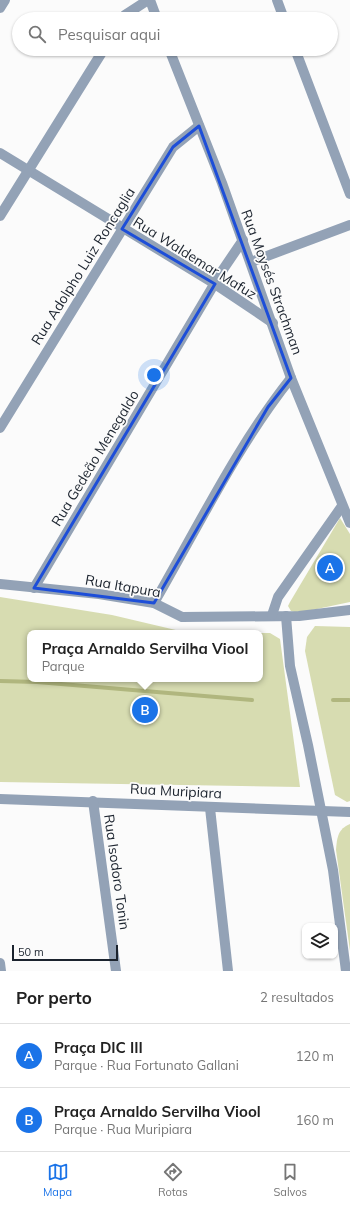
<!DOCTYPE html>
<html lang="pt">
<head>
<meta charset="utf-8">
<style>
  body { margin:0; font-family:Mulish,sans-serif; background:#f2f2f2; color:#222 }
  .controls { position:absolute; right:12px; bottom:12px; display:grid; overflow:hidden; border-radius:8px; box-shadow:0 1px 3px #0004 }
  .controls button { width:36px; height:36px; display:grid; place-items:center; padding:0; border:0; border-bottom:1px solid #e0e0e0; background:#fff; color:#222; font:20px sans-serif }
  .scale { position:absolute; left:12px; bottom:10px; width:106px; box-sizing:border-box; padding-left:4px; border:2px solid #1b232e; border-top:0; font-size:11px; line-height:14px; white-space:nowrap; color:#1b232e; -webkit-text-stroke:3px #fbfbfb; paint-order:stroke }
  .you { position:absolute; left:154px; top:375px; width:14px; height:14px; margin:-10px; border:3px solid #fff; border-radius:50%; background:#1a73e8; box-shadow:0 0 0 6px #1a73e833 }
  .badge { display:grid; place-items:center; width:26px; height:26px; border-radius:50%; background:#1a73e8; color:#fff; font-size:13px; font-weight:700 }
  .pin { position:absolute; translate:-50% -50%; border:2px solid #fff; box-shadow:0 1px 4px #0006 }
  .popup { position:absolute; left:27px; top:630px; width:236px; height:52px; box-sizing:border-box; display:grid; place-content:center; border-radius:8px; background:#fff; filter:drop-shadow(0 1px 3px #0005); font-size:13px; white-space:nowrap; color:#767676 }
  .popup b { font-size:15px; color:#222 }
  .popup::after { content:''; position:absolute; left:50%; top:100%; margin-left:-8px; border:8px solid transparent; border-top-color:#fff }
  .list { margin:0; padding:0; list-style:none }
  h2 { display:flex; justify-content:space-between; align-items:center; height:52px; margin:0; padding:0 16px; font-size:17px }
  h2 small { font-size:13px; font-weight:400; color:#767676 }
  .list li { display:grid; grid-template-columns:26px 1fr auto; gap:12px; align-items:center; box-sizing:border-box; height:64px; padding:0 16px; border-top:1px solid #e0e0e0 }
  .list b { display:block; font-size:15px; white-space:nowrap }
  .list p { margin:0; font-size:13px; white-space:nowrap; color:#767676 }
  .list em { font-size:13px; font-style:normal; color:#767676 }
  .icon { flex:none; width:22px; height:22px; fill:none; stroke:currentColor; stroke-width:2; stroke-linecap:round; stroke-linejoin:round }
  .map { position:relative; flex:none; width:350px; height:971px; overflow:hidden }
  .search { position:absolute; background:#fff; box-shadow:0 1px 3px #0004; left:12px; right:12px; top:12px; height:44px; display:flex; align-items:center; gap:10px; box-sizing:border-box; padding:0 14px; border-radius:22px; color:#767676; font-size:15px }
  .sheet { height:180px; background:#fff }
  nav { display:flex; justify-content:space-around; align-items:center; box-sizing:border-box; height:56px; border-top:1px solid #e0e0e0; background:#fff; font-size:11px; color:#767676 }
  nav a { display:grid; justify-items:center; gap:2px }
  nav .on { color:#1a73e8 }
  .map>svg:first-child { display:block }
  .green { fill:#d7dcb1 }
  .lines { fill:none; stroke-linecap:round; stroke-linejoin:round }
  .stream { stroke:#b0b67e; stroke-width:4 }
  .minor { stroke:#93a2b6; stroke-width:10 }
  .marked { fill:none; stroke:#1d4ed8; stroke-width:3; stroke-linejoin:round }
  .labels { text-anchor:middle; stroke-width:3.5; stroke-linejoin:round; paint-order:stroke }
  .street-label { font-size:14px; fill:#1b232e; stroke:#fbfbfb }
</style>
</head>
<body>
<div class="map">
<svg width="350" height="971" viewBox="0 0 350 971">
  <rect width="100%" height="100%" fill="#fbfbfb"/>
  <g class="green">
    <path d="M340,518L350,534V602L298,613L291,611L288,606L290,602Z"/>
    <path d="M0,597L112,615L180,631L242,633H30V679H260V633H270L280,639L300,787L0,782Z"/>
    <path d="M315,626L350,627V801L347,802L335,795L305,651L307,637Z"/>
    <path d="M350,824V951L336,850C337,837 338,829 350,824Z"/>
  </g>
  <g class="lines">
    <g class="stream">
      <path d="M0,681L37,682L252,700"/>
      <path d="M333,700H349"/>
    </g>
    <g class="minor">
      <path d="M150,0L157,19"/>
      <path d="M277,0L284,19"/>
      <path d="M0,8L5,0"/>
      <path d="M123,19L125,15L148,0"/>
      <path d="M169,49L222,183L291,378L350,523"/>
      <path d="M295,49L350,194"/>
      <path d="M0,153L215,284L273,323"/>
      <path d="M0,216L104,49"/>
      <path d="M251,262L350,225"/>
      <path d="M0,428L173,147L199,126"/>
      <path d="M0,584L99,594L154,603L182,617L299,616L350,610"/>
      <path d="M34,588L222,271L243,240"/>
      <path d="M154,603C198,527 237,446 291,378"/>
      <path d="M272,615L278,597L342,506"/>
      <path d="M286,616L290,666L308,745L333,870L346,971"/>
      <path d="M0,799L350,812"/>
      <path d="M93,801L116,971"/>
      <path d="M210,808L228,971"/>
      <path d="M0,963L1,971"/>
    </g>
  </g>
  <path class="marked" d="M199,126L291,378L268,407L154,603L34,588L215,284L122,229L173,147Z"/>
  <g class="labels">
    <g class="street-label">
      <text transform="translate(195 258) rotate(32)" y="5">Rua Waldemar Mafuz</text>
      <text transform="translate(83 266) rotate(-58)" y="5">Rua Adolpho Luiz Roncaglia</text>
      <text transform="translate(272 282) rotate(70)" y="5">Rua Moysés Strachman</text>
      <text transform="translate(95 458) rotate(-59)" y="5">Rua Gedeão Menegaldo</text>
      <text transform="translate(123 586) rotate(10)" y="5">Rua Itapura</text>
      <text transform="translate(176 791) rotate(3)" y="5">Rua Muripiara</text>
      <text transform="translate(117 872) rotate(82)" y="5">Rua Isodoro Tonin</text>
    </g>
  </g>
</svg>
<div class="controls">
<button><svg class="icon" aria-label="layers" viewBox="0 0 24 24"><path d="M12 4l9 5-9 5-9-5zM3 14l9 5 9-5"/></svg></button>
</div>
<div class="scale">50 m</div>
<div class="you"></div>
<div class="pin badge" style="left:330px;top:568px">A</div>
<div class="pin badge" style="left:145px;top:710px">B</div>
<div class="popup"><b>Praça Arnaldo Servilha Viool</b>Parque</div>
<div class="search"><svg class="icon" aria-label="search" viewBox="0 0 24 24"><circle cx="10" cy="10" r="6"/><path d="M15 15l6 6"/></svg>Pesquisar aqui</div>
</div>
<section class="sheet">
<h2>Por perto<small>2 resultados</small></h2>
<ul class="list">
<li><span class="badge">A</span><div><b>Praça DIC III</b><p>Parque · Rua Fortunato Gallani</p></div><em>120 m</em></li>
<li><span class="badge">B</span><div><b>Praça Arnaldo Servilha Viool</b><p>Parque · Rua Muripiara</p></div><em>160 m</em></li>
</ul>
</section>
<nav>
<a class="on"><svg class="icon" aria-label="map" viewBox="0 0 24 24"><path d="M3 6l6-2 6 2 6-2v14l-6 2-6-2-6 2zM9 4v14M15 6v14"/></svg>Mapa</a>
<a><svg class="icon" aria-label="directions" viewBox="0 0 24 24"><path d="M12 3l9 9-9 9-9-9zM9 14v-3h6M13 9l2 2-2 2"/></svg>Rotas</a>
<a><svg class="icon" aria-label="saved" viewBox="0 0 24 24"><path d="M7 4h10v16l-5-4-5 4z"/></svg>Salvos</a>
</nav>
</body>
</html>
